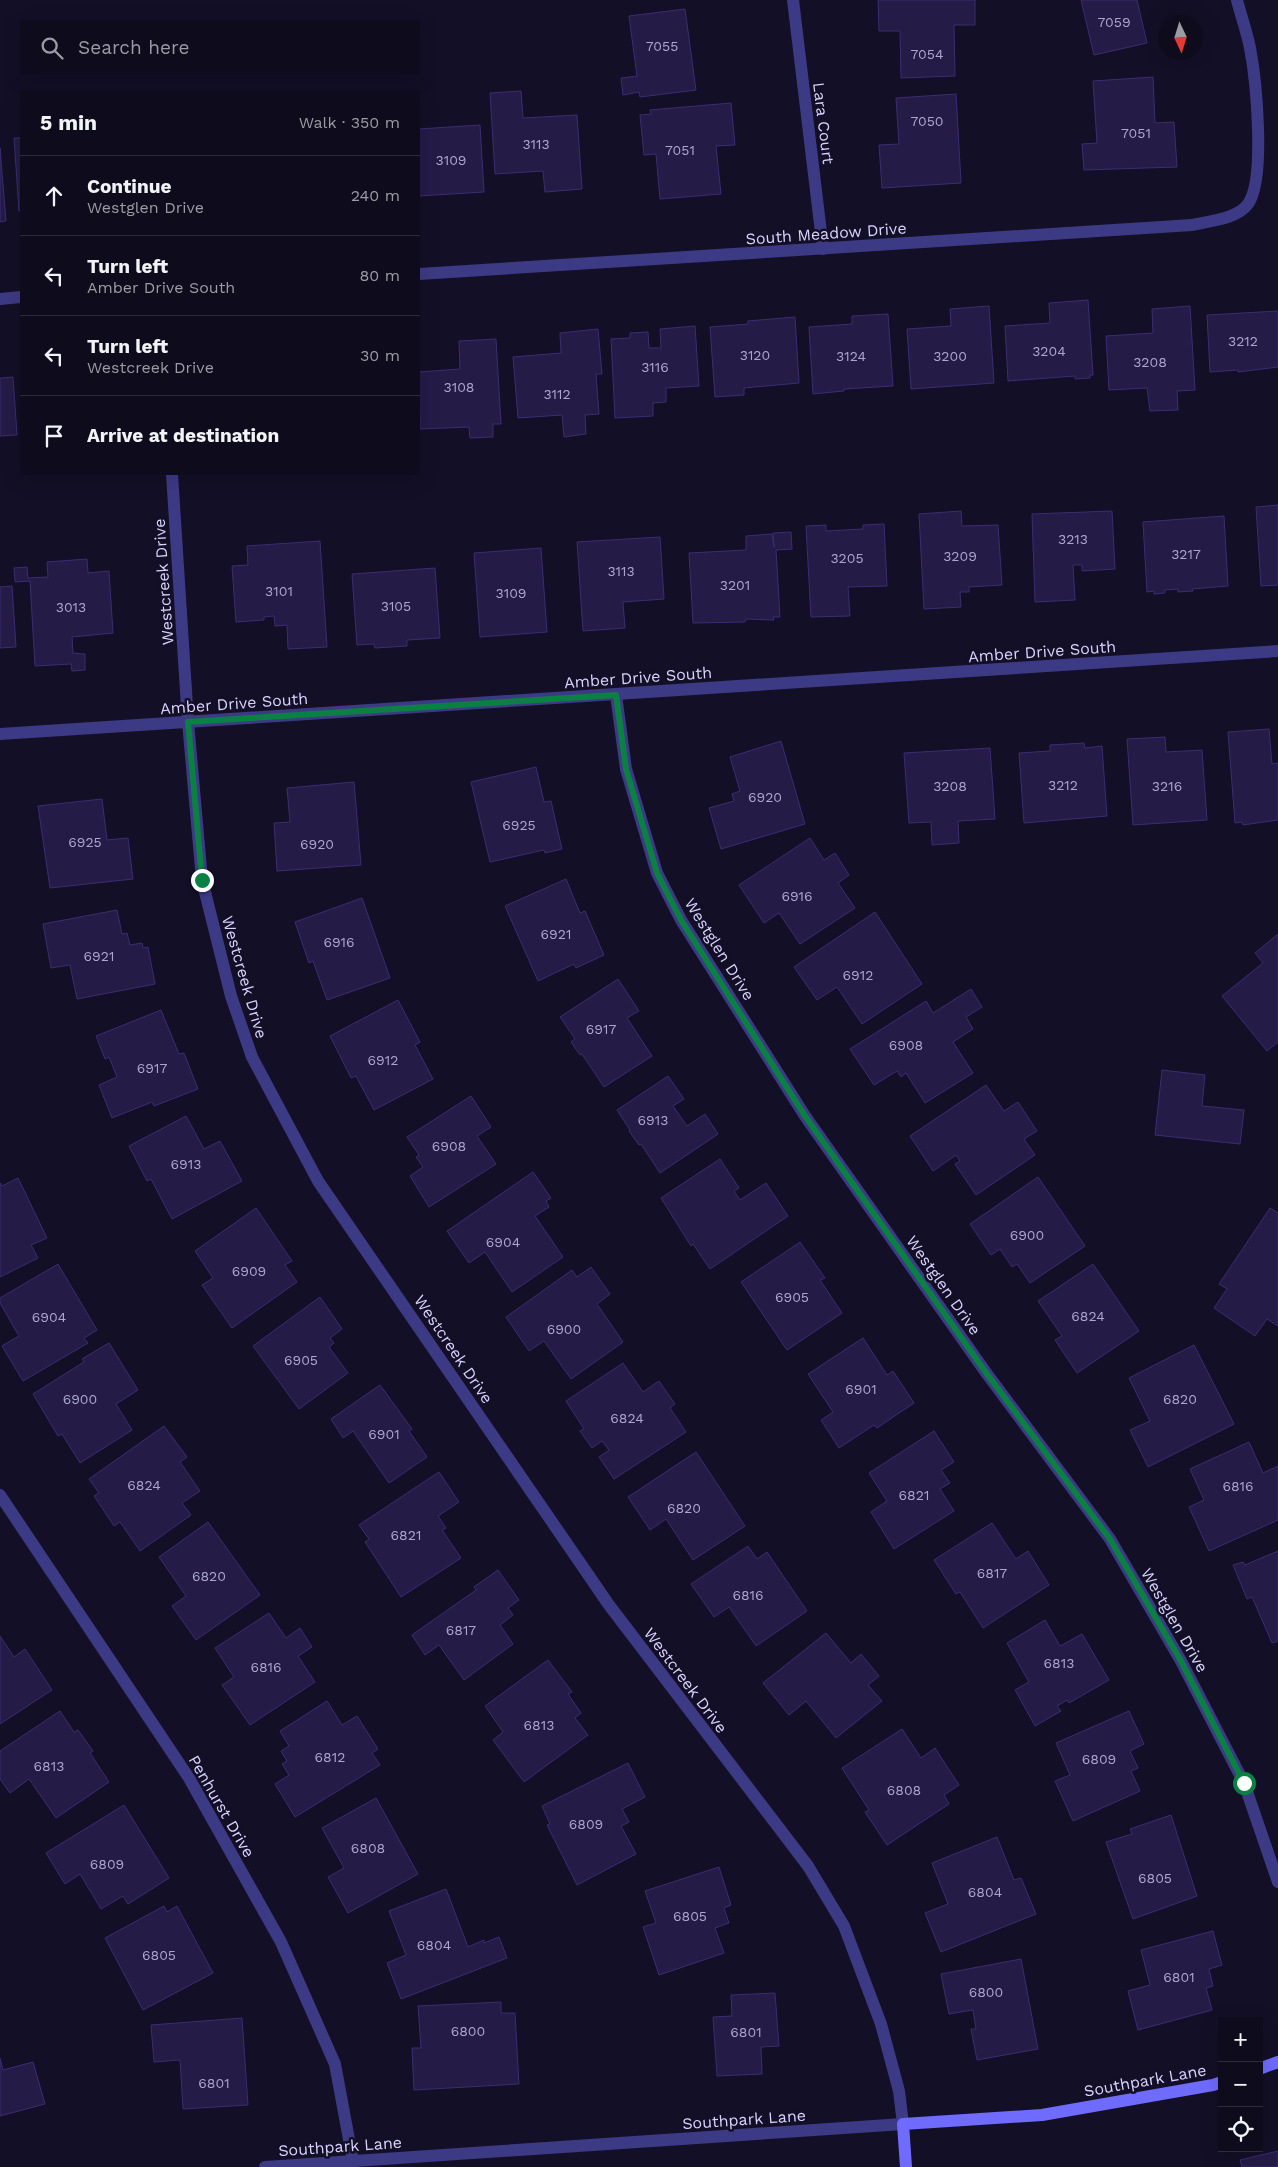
<!DOCTYPE html>
<html lang="en">
<head>
<meta charset="utf-8">
<style>
  body { margin:0; font-family:"Work Sans",sans-serif; background:#171425; color:#f1f3f6 }
  .controls { position:absolute; right:15px; bottom:15px; display:grid; overflow:hidden; border-radius:0px; box-shadow:0 5px 20px #0002 }
  .controls button { width:45px; height:45px; display:grid; place-items:center; padding:0; border:0; border-bottom:1px solid #2e2b3b; background:#0e0b1c; color:#f1f3f6; font:25px sans-serif }
  .compass { position:absolute; left:1158px; top:15px; width:45px; height:45px; border-radius:50%; background:#0e0b1c; box-shadow:0 5px 20px #0002; rotate:176deg }
  .stop { position:absolute; width:15px; height:15px; margin:-11px; border:4px solid #0b8043; border-radius:50%; background:#fff }
  .stop.end { background:#0b8043; border-color:#fff; box-shadow:0 1px 5px #0008 }
  .list { margin:0; padding:0; list-style:none }
  h2 { display:flex; justify-content:space-between; align-items:center; height:65px; margin:0; padding:0 20px; font-size:21px }
  h2 small { font-size:16px; font-weight:400; color:#9b9ba3 }
  .list li { display:grid; grid-template-columns:32px 1fr auto; gap:15px; align-items:center; box-sizing:border-box; height:80px; padding:0 20px; border-top:1px solid #2e2b3b }
  .list b { display:block; font-size:19px; white-space:nowrap }
  .list p { margin:0; font-size:16px; white-space:nowrap; color:#9b9ba3 }
  .list em { font-size:16px; font-style:normal; color:#9b9ba3 }
  .icon { flex:none; width:28px; height:28px; fill:none; stroke:currentColor; stroke-width:2; stroke-linecap:round; stroke-linejoin:round }
  .map { position:relative; flex:none; width:1278px; height:2167px; overflow:hidden }
  .search { position:absolute; background:#0e0b1c; box-shadow:0 5px 20px #0002; left:20px; top:20px; width:400px; height:55px; display:flex; align-items:center; gap:12px; box-sizing:border-box; padding:0 18px; border-radius:0px; color:#9b9ba3; font-size:19px }
  .panel { position:absolute; background:#0e0b1c; box-shadow:0 5px 20px #0002; left:20px; top:90px; width:400px; height:385px; border-radius:0px }
  .map>svg:first-child { display:block }
  .building { fill:#241b47; stroke:#3b2d73 }
  .lines { fill:none; stroke-linecap:round; stroke-linejoin:round }
  .street { stroke:#3d3a85; stroke-width:12 }
  .secondary { stroke:#6f6bff; stroke-width:12 }
  .route { stroke:#0b8043; stroke-width:6 }
  .labels { text-anchor:middle; stroke-width:5; stroke-linejoin:round; paint-order:stroke }
  .number-label { font-size:14px; fill:#aca6d1 }
  .street-label { font-size:16px; fill:#d9d4ff; stroke:#130f26 }
</style>
</head>
<body>
<div class="map">
<svg width="1278" height="2167" viewBox="0 0 1278 2167">
  <rect width="100%" height="100%" fill="#130f26"/>
  <g class="building">
    <path d="M878,0H975V25H954L955,76L901,78L900,31H879Z"/>
    <path d="M1081,0H1137L1147,43L1094,55Z"/>
    <path d="M685,9L696,90L640,97L639,92L623,95L621,78L637,76L629,16Z"/>
    <path d="M1153,77L1155,123L1174,122L1177,167L1084,170L1082,144L1097,143L1093,81Z"/>
    <path d="M521,91L523,118L577,115L582,189L545,192L543,171L495,174L490,93Z"/>
    <path d="M956,94L961,183L882,188L879,145L899,144L896,98Z"/>
    <path d="M731,103L735,145L716,146L721,194L660,199L656,154L644,155L640,115L651,114L650,110Z"/>
    <path d="M480,125L484,192L419,196V129Z"/>
    <path d="M14,138H21V211H19Z"/>
    <path d="M0,148L6,221L0,222Z"/>
    <path d="M1088,300L1093,375H1090V378L1075,379V376L1008,381L1005,326L1050,323L1049,303Z"/>
    <path d="M989,306L994,383L911,389L907,329L951,326L950,309Z"/>
    <path d="M1190,306L1195,390L1177,391L1178,410L1150,411L1147,388L1109,390L1106,336L1153,333L1152,309Z"/>
    <path d="M1278,311V367L1238,372V370L1210,372L1207,315Z"/>
    <path d="M888,314L893,386L844,389V391L813,394L809,327L852,324V316Z"/>
    <path d="M795,317L799,383L744,388V395L715,397L710,327L748,324V321Z"/>
    <path d="M695,326L699,386L666,388V402L653,403V416L615,418L611,339L630,338V333L648,332L649,348H661L660,329Z"/>
    <path d="M598,329L602,374H596L599,414L585,415L586,434L564,437L562,415L518,418L513,357L561,353L560,333Z"/>
    <path d="M496,339L501,424H493V437L470,438L469,427L420,429L419,372L460,369L459,341Z"/>
    <path d="M13,377L17,435L0,436V378Z"/>
    <path d="M1278,505V585L1261,586L1256,507Z"/>
    <path d="M961,511L962,526L998,525L1002,585L969,587V592H960L961,607L924,609L919,514Z"/>
    <path d="M1112,511L1115,569L1082,571V565H1073L1075,600L1035,602L1032,514Z"/>
    <path d="M1224,516L1228,586L1192,589L1193,591L1178,592V589L1165,590V593L1154,594V591L1147,592L1143,522Z"/>
    <path d="M884,524L887,586L848,587L850,616L811,617L806,526L826,525V531L863,529V525Z"/>
    <path d="M791,532L792,549L776,550L780,617H773L774,620L746,619L745,622L693,623L689,553L746,550V536L772,534L774,547L773,533Z"/>
    <path d="M660,537L664,599L623,602L625,628L583,631L577,542Z"/>
    <path d="M320,541L327,647L288,649L287,625L275,626L274,616L264,617V620L236,622L232,566L248,565L247,546Z"/>
    <path d="M541,548L547,632L480,637L474,553Z"/>
    <path d="M87,559L88,573L109,571L113,633L72,637L73,653L85,654V670L72,671L71,664L35,666L30,581L15,582L14,568L27,567L28,578L48,577L47,562Z"/>
    <path d="M435,568L440,638L407,640V646L375,648L374,644L357,645L352,574Z"/>
    <path d="M12,586L16,647L0,648V587Z"/>
    <path d="M1269,729L1272,764L1278,763V820L1243,825L1242,822L1235,823L1228,732Z"/>
    <path d="M1165,737L1166,752L1202,750L1207,820L1133,825L1127,739Z"/>
    <path d="M781,741L805,824L721,849L709,808L734,801L732,794L740,791L730,757Z"/>
    <path d="M1084,743L1085,748L1102,746L1107,816L1024,823L1019,753L1050,751V745Z"/>
    <path d="M990,748L995,819L958,821L959,843L932,845L931,822L909,823L904,753Z"/>
    <path d="M536,767L544,802L551,801L562,849L545,853L544,850L490,862L471,782Z"/>
    <path d="M354,782L361,865L277,871L274,823L290,822L287,788Z"/>
    <path d="M102,799L107,840L128,838L133,879L50,888L38,806Z"/>
    <path d="M810,838L824,860L835,853L849,875L838,883L855,908L800,944L779,913L764,923L739,885Z"/>
    <path d="M566,879L580,913L585,911L604,955L576,968L574,964L538,981L505,906Z"/>
    <path d="M362,898L390,978L327,1000L313,961L309,963L295,922Z"/>
    <path d="M117,910L122,934L127,933L130,945L142,943L143,948L148,947L155,984L77,999L70,965L51,968L43,924Z"/>
    <path d="M875,912L922,984L862,1024L837,987L817,1000L794,967Z"/>
    <path d="M1278,934V1042L1267,1051L1222,996L1263,963L1255,953Z"/>
    <path d="M618,979L639,1011L627,1018L652,1056L604,1087L582,1054L580,1055L571,1042L575,1039L560,1017Z"/>
    <path d="M971,989L982,1007L966,1017L973,1029L953,1042L973,1073L925,1103L906,1073L901,1077L897,1071L874,1085L850,1049L926,1001L933,1013Z"/>
    <path d="M398,1000L420,1042L415,1045L433,1079L374,1110L356,1076L351,1078L330,1036Z"/>
    <path d="M161,1010L179,1054L184,1053L198,1089L154,1106L152,1102L112,1118L99,1085L117,1077L109,1057L105,1059L96,1036Z"/>
    <path d="M1162,1070L1205,1075L1202,1106L1244,1110L1240,1144L1155,1135Z"/>
    <path d="M668,1076L684,1099L673,1106L687,1126L705,1114L718,1134L660,1173L641,1144L639,1145L629,1131L630,1130L617,1110Z"/>
    <path d="M986,1085L1004,1111L1018,1102L1037,1131L1024,1139L1035,1155L976,1195L955,1164L960,1161L956,1155L933,1171L910,1136Z"/>
    <path d="M471,1096L491,1127L477,1136L496,1164L429,1207L410,1176L423,1167L416,1157L419,1155L407,1137Z"/>
    <path d="M186,1116L204,1149L220,1141L242,1181L172,1219L151,1179L147,1181L129,1146Z"/>
    <path d="M720,1159L739,1188L734,1191L740,1200L766,1183L788,1216L710,1269L693,1244L691,1246L661,1198Z"/>
    <path d="M533,1172L551,1198L546,1201L549,1207L535,1216L563,1257L512,1292L485,1252L469,1263L447,1231Z"/>
    <path d="M1038,1177L1085,1246L1030,1283L1017,1264L1012,1267L1000,1249L991,1255L970,1224Z"/>
    <path d="M18,1178L47,1238L31,1245L38,1258L0,1277V1183L2,1186Z"/>
    <path d="M256,1208L292,1261L285,1265L297,1282L232,1328L202,1285L213,1278L195,1251Z"/>
    <path d="M1270,1208L1278,1213V1326L1267,1319L1255,1336L1214,1308L1227,1289L1219,1284Z"/>
    <path d="M800,1242L825,1278L820,1280L842,1313L787,1350L741,1282Z"/>
    <path d="M58,1264L97,1330L84,1338L88,1343L23,1381L2,1346L19,1336L0,1303V1298Z"/>
    <path d="M1093,1264L1139,1331L1077,1373L1055,1340L1062,1336L1038,1301Z"/>
    <path d="M591,1267L610,1294L597,1304L623,1342L571,1379L544,1341L529,1351L506,1317L572,1270L577,1277Z"/>
    <path d="M320,1297L342,1329L330,1338L334,1343L329,1347L348,1373L299,1409L253,1346Z"/>
    <path d="M863,1338L887,1375L893,1371L914,1403L877,1428L874,1425L839,1448L821,1420L833,1412L808,1374Z"/>
    <path d="M109,1343L138,1390L116,1404L132,1430L80,1463L62,1434L58,1436L33,1394L84,1362L82,1359Z"/>
    <path d="M1194,1345L1234,1424L1148,1467L1130,1430L1150,1421L1129,1378Z"/>
    <path d="M623,1363L643,1392L659,1381L675,1404L670,1408L686,1432L614,1479L599,1457L609,1450L602,1441L592,1448L580,1431L584,1429L566,1401Z"/>
    <path d="M380,1385L412,1429L409,1431L427,1457L389,1483L353,1431L343,1438L331,1419Z"/>
    <path d="M164,1426L187,1457L180,1462L200,1491L182,1503L191,1515L140,1551L120,1522L114,1526L94,1496L99,1493L89,1479Z"/>
    <path d="M934,1431L954,1462L941,1470L950,1483L940,1489L954,1511L894,1549L871,1512L887,1501L869,1473Z"/>
    <path d="M1249,1442L1263,1473L1278,1466V1520L1209,1551L1189,1507L1204,1500L1190,1469Z"/>
    <path d="M696,1452L745,1526L693,1560L666,1519L650,1530L628,1497Z"/>
    <path d="M439,1472L459,1502L438,1516L446,1528L442,1530L461,1558L401,1597L365,1542L369,1539L359,1525Z"/>
    <path d="M208,1522L260,1595L196,1640L172,1606L186,1596L159,1557Z"/>
    <path d="M992,1523L1016,1559L1028,1551L1049,1585L983,1628L960,1592L956,1594L934,1560Z"/>
    <path d="M748,1546L757,1559L767,1552L807,1611L756,1646L729,1607L714,1617L691,1584Z"/>
    <path d="M1278,1551V1641L1272,1643L1252,1597L1247,1599L1233,1565L1243,1562L1245,1565Z"/>
    <path d="M498,1570L519,1600L508,1608L513,1615L500,1625L513,1644L464,1680L439,1645L425,1655L412,1635L476,1590L474,1587Z"/>
    <path d="M269,1613L286,1638L300,1628L312,1647L298,1656L315,1682L250,1725L222,1685L234,1677L215,1648Z"/>
    <path d="M1045,1620L1060,1646L1082,1634L1109,1680L1069,1703L1067,1700L1057,1706L1061,1711L1035,1726L1015,1690L1029,1682L1007,1643Z"/>
    <path d="M826,1633L851,1663L861,1654L879,1676L868,1685L882,1701L836,1738L806,1701L789,1715L763,1683Z"/>
    <path d="M0,1636L14,1657L25,1649L52,1690L0,1724Z"/>
    <path d="M548,1660L572,1692L568,1694L581,1713L575,1718L588,1735L524,1782L493,1740L503,1732L485,1706Z"/>
    <path d="M327,1701L342,1725L357,1716L378,1749L372,1753L380,1765L295,1817L275,1784L289,1775L282,1764L287,1761L281,1751L289,1746L280,1731Z"/>
    <path d="M60,1711L74,1732L78,1730L93,1751L90,1753L109,1782L56,1818L29,1779L10,1793L0,1779V1751Z"/>
    <path d="M1129,1711L1144,1744L1130,1751L1138,1768L1131,1771L1140,1791L1073,1821L1055,1781L1070,1775L1056,1743Z"/>
    <path d="M902,1729L921,1758L935,1748L959,1785L944,1795L949,1804L887,1845L865,1812L869,1810L842,1768Z"/>
    <path d="M628,1763L645,1797L622,1809L629,1822L621,1826L636,1854L577,1885L547,1825L550,1824L542,1806Z"/>
    <path d="M376,1798L418,1874L348,1913L328,1877L344,1868L322,1828Z"/>
    <path d="M124,1805L169,1878L128,1904L123,1896L101,1909L80,1874L65,1884L46,1853Z"/>
    <path d="M1171,1815L1197,1896L1133,1919L1106,1842L1132,1834L1130,1829Z"/>
    <path d="M997,1837L1014,1880L1021,1878L1036,1914L941,1952L925,1913L948,1904L932,1863Z"/>
    <path d="M719,1867L731,1905L724,1908L729,1923L715,1928L724,1953L659,1975L643,1927L656,1923L645,1891Z"/>
    <path d="M446,1889L468,1947L484,1940V1943L499,1937L507,1958L401,1999L387,1963L406,1955L389,1911Z"/>
    <path d="M164,1906L167,1912L177,1906L213,1973L143,2010L105,1938Z"/>
    <path d="M1213,1931L1222,1965L1209,1969L1213,1986L1206,1988L1212,2010L1138,2030L1128,1991L1150,1985L1141,1950Z"/>
    <path d="M1021,1959L1038,2049L977,2060L971,2029H976L973,2010L949,2014L941,1974Z"/>
    <path d="M775,1993L779,2046L761,2047L762,2074L717,2076L713,2017L732,2016L731,1995Z"/>
    <path d="M501,2002V2013H515L519,2084L414,2090L412,2048H421L418,2006Z"/>
    <path d="M242,2018L248,2105L183,2109L180,2060L154,2062L151,2025Z"/>
    <path d="M0,2058L3,2070L33,2062L45,2104L0,2116Z"/>
    <path d="M1278,2151V2167H1242L1240,2160Z"/>
  </g>
  <g class="lines">
    <g class="street">
      <path d="M793,0L823,249"/>
      <path d="M419,274L1192,225C1210,221 1237,219 1248,204C1266,179 1256,79 1250,48C1247,32 1241,16 1237,0"/>
      <path d="M0,299L21,297"/>
      <path d="M172,474L188,722L202,880L231,996L252,1057L318,1181L609,1605L808,1866L844,1926L881,2024L899,2091L903,2124L265,2167"/>
      <path d="M616,695L626,769L657,873L681,920L805,1116L987,1374L1110,1539L1181,1661L1244,1783L1278,1882"/>
      <path d="M0,734L1278,651"/>
      <path d="M0,1495L189,1778L281,1942L335,2064L353,2161"/>
    </g>
    <g class="secondary">
      <path d="M1259,2069L1278,2062"/>
      <path d="M906,2167L903,2124L1042,2115L1213,2085L1222,2082"/>
    </g>
  </g>
  <g class="lines">
    <path class="route" d="M202,880L188,722L616,695L626,769L657,873L681,920L805,1116L987,1374L1110,1539L1181,1661L1244,1783"/>
  </g>
  <g class="labels">
    <g class="number-label">
      <text x="1114" y="27">7059</text>
      <text x="662" y="51">7055</text>
      <text x="927" y="59">7054</text>
      <text x="927" y="126">7050</text>
      <text x="1136" y="138">7051</text>
      <text x="536" y="149">3113</text>
      <text x="680" y="155">7051</text>
      <text x="451" y="165">3109</text>
      <text x="1243" y="346">3212</text>
      <text x="1049" y="356">3204</text>
      <text x="755" y="360">3120</text>
      <text x="851" y="361">3124</text>
      <text x="950" y="361">3200</text>
      <text x="1150" y="367">3208</text>
      <text x="655" y="372">3116</text>
      <text x="459" y="392">3108</text>
      <text x="557" y="399">3112</text>
      <text x="1073" y="544">3213</text>
      <text x="1186" y="559">3217</text>
      <text x="960" y="561">3209</text>
      <text x="847" y="563">3205</text>
      <text x="621" y="576">3113</text>
      <text x="735" y="590">3201</text>
      <text x="279" y="596">3101</text>
      <text x="511" y="598">3109</text>
      <text x="396" y="611">3105</text>
      <text x="71" y="612">3013</text>
      <text x="1063" y="790">3212</text>
      <text x="950" y="791">3208</text>
      <text x="1167" y="791">3216</text>
      <text x="765" y="802">6920</text>
      <text x="519" y="830">6925</text>
      <text x="85" y="847">6925</text>
      <text x="317" y="849">6920</text>
      <text x="797" y="901">6916</text>
      <text x="556" y="939">6921</text>
      <text x="339" y="947">6916</text>
      <text x="99" y="961">6921</text>
      <text x="858" y="980">6912</text>
      <text x="601" y="1034">6917</text>
      <text x="906" y="1050">6908</text>
      <text x="383" y="1065">6912</text>
      <text x="152" y="1073">6917</text>
      <text x="653" y="1125">6913</text>
      <text x="449" y="1151">6908</text>
      <text x="186" y="1169">6913</text>
      <text x="1027" y="1240">6900</text>
      <text x="503" y="1247">6904</text>
      <text x="249" y="1276">6909</text>
      <text x="792" y="1302">6905</text>
      <text x="1088" y="1321">6824</text>
      <text x="49" y="1322">6904</text>
      <text x="564" y="1334">6900</text>
      <text x="301" y="1365">6905</text>
      <text x="861" y="1394">6901</text>
      <text x="80" y="1404">6900</text>
      <text x="1180" y="1404">6820</text>
      <text x="627" y="1423">6824</text>
      <text x="384" y="1439">6901</text>
      <text x="144" y="1490">6824</text>
      <text x="1238" y="1491">6816</text>
      <text x="914" y="1500">6821</text>
      <text x="684" y="1513">6820</text>
      <text x="406" y="1540">6821</text>
      <text x="992" y="1578">6817</text>
      <text x="209" y="1581">6820</text>
      <text x="748" y="1600">6816</text>
      <text x="461" y="1635">6817</text>
      <text x="1059" y="1668">6813</text>
      <text x="266" y="1672">6816</text>
      <text x="539" y="1730">6813</text>
      <text x="330" y="1762">6812</text>
      <text x="1099" y="1764">6809</text>
      <text x="49" y="1771">6813</text>
      <text x="904" y="1795">6808</text>
      <text x="586" y="1829">6809</text>
      <text x="368" y="1853">6808</text>
      <text x="107" y="1869">6809</text>
      <text x="1155" y="1883">6805</text>
      <text x="985" y="1897">6804</text>
      <text x="690" y="1921">6805</text>
      <text x="434" y="1950">6804</text>
      <text x="159" y="1960">6805</text>
      <text x="1179" y="1982">6801</text>
      <text x="986" y="1997">6800</text>
      <text x="468" y="2036">6800</text>
      <text x="746" y="2037">6801</text>
      <text x="214" y="2088">6801</text>
    </g>
    <g class="street-label">
      <text transform="translate(824 123) rotate(83)" y="6">Lara Court</text>
      <text transform="translate(826 233) rotate(-4)" y="6">South Meadow Drive</text>
      <text transform="translate(163 582) rotate(-94)" y="6">Westcreek Drive</text>
      <text transform="translate(1042 651) rotate(-4)" y="6">Amber Drive South</text>
      <text transform="translate(638 677) rotate(-4)" y="6">Amber Drive South</text>
      <text transform="translate(234 703) rotate(-4)" y="6">Amber Drive South</text>
      <text transform="translate(720 949) rotate(58)" y="6">Westglen Drive</text>
      <text transform="translate(245 977) rotate(74)" y="6">Westcreek Drive</text>
      <text transform="translate(944 1285) rotate(55)" y="6">Westglen Drive</text>
      <text transform="translate(454 1349) rotate(56)" y="6">Westcreek Drive</text>
      <text transform="translate(1175 1620) rotate(60)" y="6">Westglen Drive</text>
      <text transform="translate(686 1680) rotate(53)" y="6">Westcreek Drive</text>
      <text transform="translate(222 1806) rotate(60)" y="6">Penhurst Drive</text>
      <text transform="translate(1145 2080) rotate(-10)" y="6">Southpark Lane</text>
      <text transform="translate(744 2119) rotate(-4)" y="6">Southpark Lane</text>
      <text transform="translate(340 2146) rotate(-4)" y="6">Southpark Lane</text>
    </g>
  </g>
</svg>
<div class="controls">
<button>+</button>
<button>−</button>
<button><svg class="icon" aria-label="locate" viewBox="0 0 24 24"><circle cx="12" cy="12" r="6"/><path d="M12 2v4M12 18v4M2 12h4M18 12h4"/></svg></button>
</div>
<svg class="compass" viewBox="-18 -18 36 36"><path d="M0-13l5 13h-10z" fill="#e53935"/><path d="M0 13l5-13h-10z" fill="#9b9ba3"/></svg>
<div class="stop" style="left:1244px;top:1783px"></div>
<div class="stop end" style="left:202px;top:880px"></div>
<div class="search"><svg class="icon" aria-label="search" viewBox="0 0 24 24"><circle cx="10" cy="10" r="6"/><path d="M15 15l6 6"/></svg>Search here</div>
<section class="panel">
<h2>5 min<small>Walk · 350 m</small></h2>
<ul class="list">
<li><svg class="icon" aria-label="ahead" viewBox="0 0 24 24"><path d="M12 20V5M6 11l6-6 6 6"/></svg><div><b>Continue</b><p>Westglen Drive</p></div><em>240 m</em></li>
<li><svg class="icon" aria-label="left" viewBox="0 0 24 24"><path d="M17 20v-9H6M10 6l-5 5 5 5"/></svg><div><b>Turn left</b><p>Amber Drive South</p></div><em>80 m</em></li>
<li><svg class="icon" aria-label="left" viewBox="0 0 24 24"><path d="M17 20v-9H6M10 6l-5 5 5 5"/></svg><div><b>Turn left</b><p>Westcreek Drive</p></div><em>30 m</em></li>
<li><svg class="icon" aria-label="arrive" viewBox="0 0 24 24"><path d="M6 21V4h12l-3 4 3 4H6"/></svg><div><b>Arrive at destination</b></div></li>
</ul>
</section>
</div>
</body>
</html>
